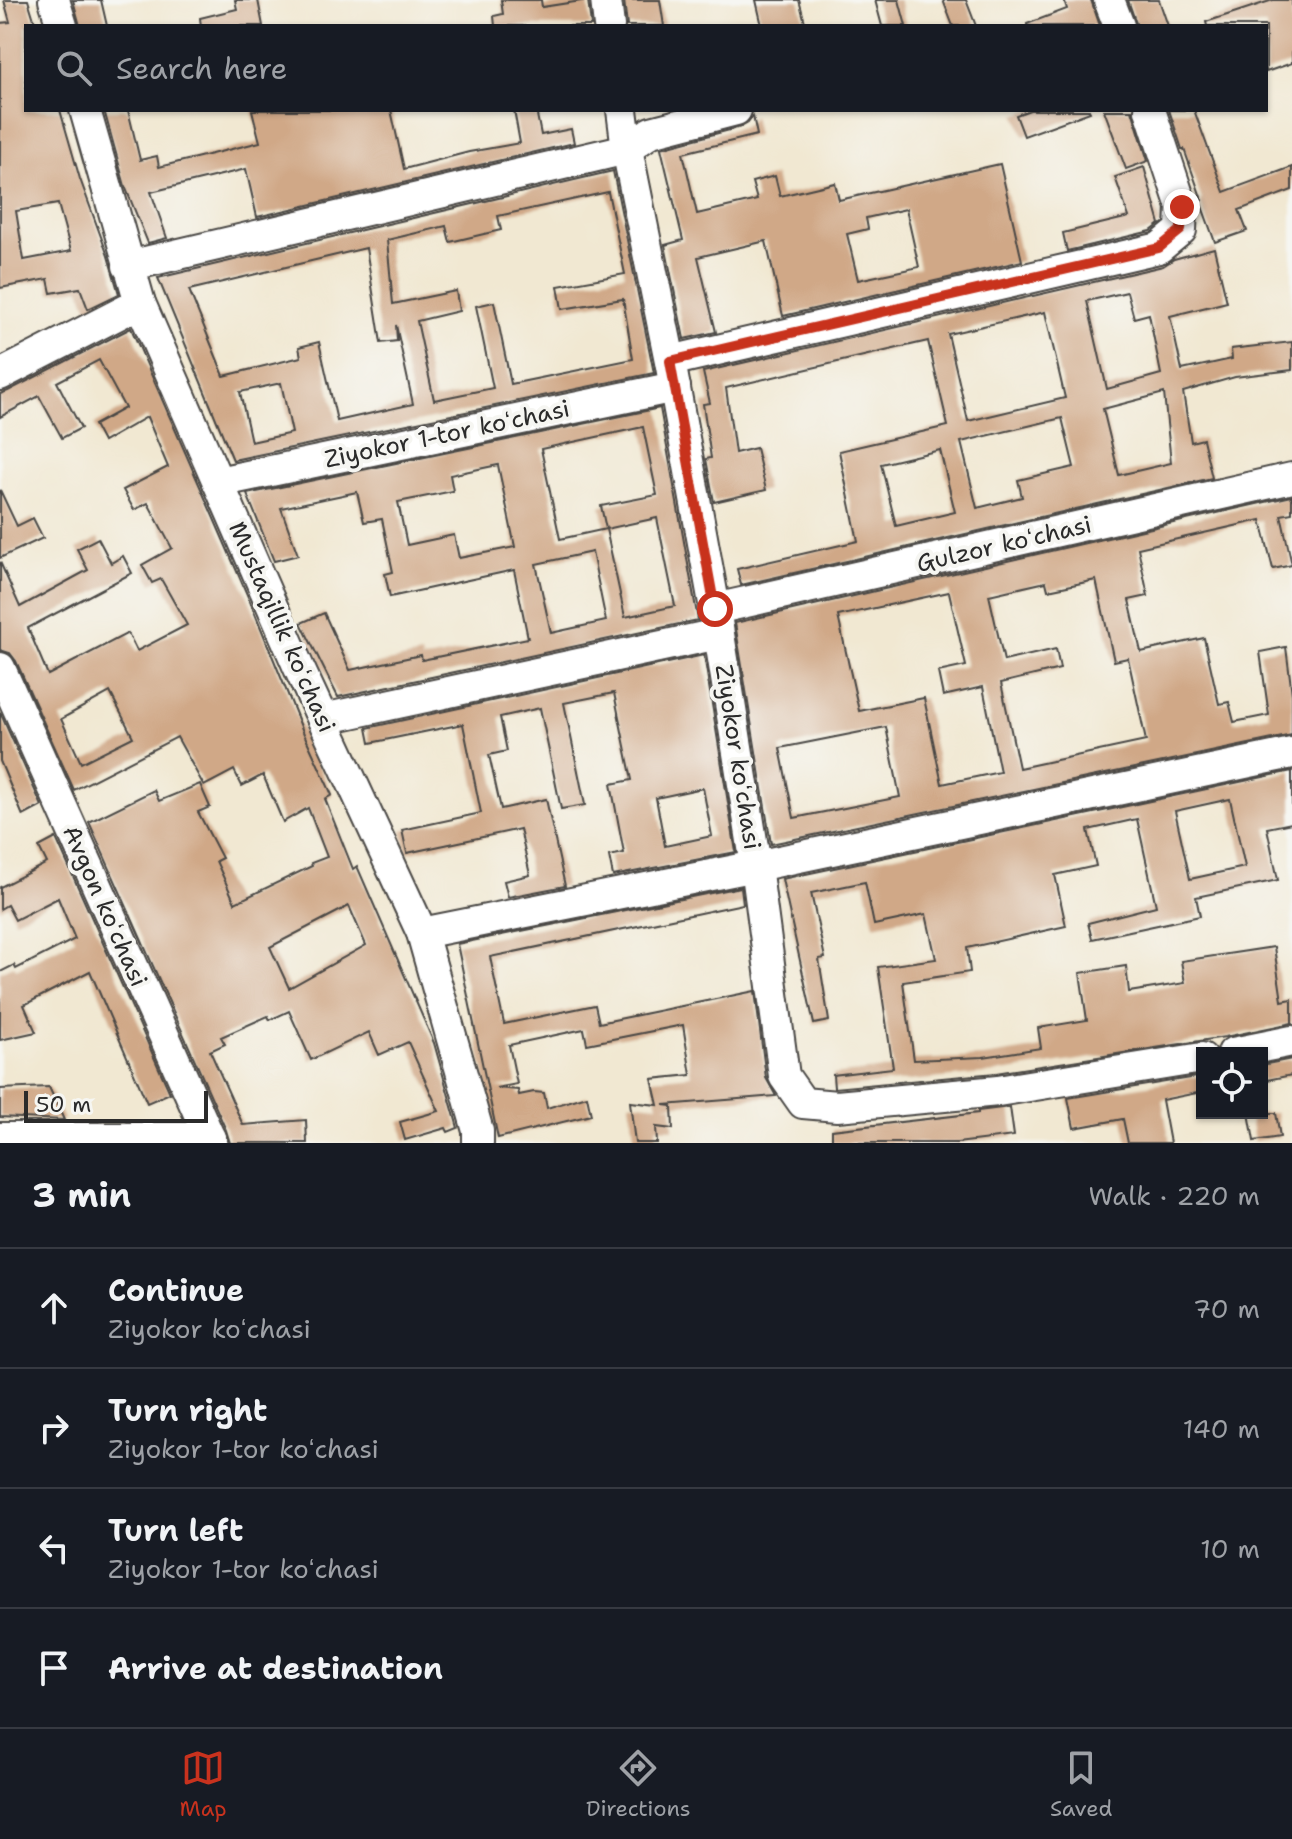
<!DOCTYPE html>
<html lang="en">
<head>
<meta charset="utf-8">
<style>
  body { margin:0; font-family:"Shantell Sans",sans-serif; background:#242831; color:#f1f3f6 }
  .controls { position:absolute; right:24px; bottom:24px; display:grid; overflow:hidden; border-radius:0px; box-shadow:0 2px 6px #0004 }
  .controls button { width:72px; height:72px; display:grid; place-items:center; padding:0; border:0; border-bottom:2px solid #363941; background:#171b24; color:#f1f3f6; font:40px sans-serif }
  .scale { position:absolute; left:24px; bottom:20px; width:184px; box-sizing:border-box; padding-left:8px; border:4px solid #2b2b2b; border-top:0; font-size:22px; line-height:28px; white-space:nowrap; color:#2b2b2b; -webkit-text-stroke:6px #f6f6f2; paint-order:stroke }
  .stop { position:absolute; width:24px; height:24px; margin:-18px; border:6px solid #c8321e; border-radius:50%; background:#fff }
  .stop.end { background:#c8321e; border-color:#fff; box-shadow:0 2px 8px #0008 }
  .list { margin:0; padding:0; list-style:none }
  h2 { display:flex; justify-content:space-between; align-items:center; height:104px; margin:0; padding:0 32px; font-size:34px }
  h2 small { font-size:26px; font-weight:400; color:#9ea1a6 }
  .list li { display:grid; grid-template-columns:52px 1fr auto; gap:24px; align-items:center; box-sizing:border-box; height:120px; padding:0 32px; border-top:2px solid #363941 }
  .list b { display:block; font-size:30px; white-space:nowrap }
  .list p { margin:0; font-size:26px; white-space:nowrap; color:#9ea1a6 }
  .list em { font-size:26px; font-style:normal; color:#9ea1a6 }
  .icon { flex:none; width:44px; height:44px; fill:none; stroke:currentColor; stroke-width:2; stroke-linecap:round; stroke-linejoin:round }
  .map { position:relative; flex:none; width:1292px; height:1143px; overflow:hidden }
  .search { position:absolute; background:#171b24; box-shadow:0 2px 6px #0004; left:24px; right:24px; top:24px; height:88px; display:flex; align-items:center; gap:20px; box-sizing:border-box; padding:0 28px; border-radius:0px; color:#9ea1a6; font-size:30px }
  .sheet { height:584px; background:#171b24 }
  nav { display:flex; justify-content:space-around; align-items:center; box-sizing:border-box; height:112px; border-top:2px solid #363941; background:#171b24; font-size:22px; color:#9ea1a6 }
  nav a { display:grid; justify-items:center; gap:4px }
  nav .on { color:#c8321e }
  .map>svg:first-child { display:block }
  .building { fill:#d0a887; fill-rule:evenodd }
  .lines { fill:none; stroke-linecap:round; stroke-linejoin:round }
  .minor-casing { stroke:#494744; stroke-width:34 }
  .minor { stroke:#fff; stroke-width:30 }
  .route { stroke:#c8321e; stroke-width:10 }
  .labels { text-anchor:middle; stroke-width:8; stroke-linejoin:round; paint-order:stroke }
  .street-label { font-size:24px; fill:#2b2b2b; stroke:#f6f6f2 }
</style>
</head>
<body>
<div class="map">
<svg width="1292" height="1143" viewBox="0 0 1292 1143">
  <rect width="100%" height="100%" fill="#f6f6f2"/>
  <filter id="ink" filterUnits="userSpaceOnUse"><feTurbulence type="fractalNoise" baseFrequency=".0125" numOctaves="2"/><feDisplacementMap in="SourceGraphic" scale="16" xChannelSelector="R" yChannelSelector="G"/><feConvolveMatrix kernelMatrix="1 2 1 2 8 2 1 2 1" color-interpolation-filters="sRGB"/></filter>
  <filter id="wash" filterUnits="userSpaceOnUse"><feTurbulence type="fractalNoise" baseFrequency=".006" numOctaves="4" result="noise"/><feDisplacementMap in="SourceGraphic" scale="32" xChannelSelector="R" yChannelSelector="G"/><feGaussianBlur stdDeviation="1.8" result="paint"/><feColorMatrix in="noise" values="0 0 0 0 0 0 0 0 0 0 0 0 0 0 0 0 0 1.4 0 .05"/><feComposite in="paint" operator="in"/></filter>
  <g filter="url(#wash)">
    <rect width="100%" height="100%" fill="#f1e8d2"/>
    <g id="blocks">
      <g class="building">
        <path d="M4,0H28L36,26H26V110H60L80,179L108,256L119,294L88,309L80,288L51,293L48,279L0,288V23L10,22ZM58,204L71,251L24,260L16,211Z"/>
        <path d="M73,0H101L107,26H80Z"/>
        <path d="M235,0H258L263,26H201L200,18L237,9Z"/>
        <path d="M501,0H541L542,7L588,0L591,26H495L494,16L503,14Z"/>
        <path d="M624,0H660L664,26H627Z"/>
        <path d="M756,0H799L806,26H762Z"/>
        <path d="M875,0H899L906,26H882Z"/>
        <path d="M943,0H966L976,26H953Z"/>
        <path d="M1064,0H1091L1100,26H1027V24L1067,9Z"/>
        <path d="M1128,0H1159L1168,26H1137Z"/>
        <path d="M1273,0H1292V63L1266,72V26H1207L1206,22Z"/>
        <path d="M104,110H128L140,160L157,156L159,167L260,142L252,110H391L404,169L469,152L520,143L514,110H536L541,135L571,129L574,143L257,217L246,169L151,192L167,238L148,243L125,186Z"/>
        <path d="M1030,110H1089L1090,112L1024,136L1016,115Z"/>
        <path d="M1104,110H1132L1148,161L1126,169Z"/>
        <path d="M1169,110H1194L1224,192L1292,167V190L1239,210L1247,231L1215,242L1200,201L1202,200L1184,149H1182Z"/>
        <path d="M753,116L757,135L683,153L697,214L757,200L752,182L775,176L780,196L835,183L839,200L1000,164L1022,261L783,316L766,241L698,257L716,332L684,339L665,245L683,240L661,148L741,127L748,123ZM906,209L919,267L858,280L847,234L868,229L866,218Z"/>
        <path d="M1144,167L1160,224L1151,231L1067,251L1063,233L1129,217L1115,177Z"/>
        <path d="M613,171L654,373L233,460L158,278ZM608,192L625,274L558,286L562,309L623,299L633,359L511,384L494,302L476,306L493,388L434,400L417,321L459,311L456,291L393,304L387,240L446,226L450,242L501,230L498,216ZM366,248L381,343L397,341L396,325L413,404L337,421L319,342L299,347L301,357L224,376L189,290ZM281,383L292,433L251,442L240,392Z"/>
        <path d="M1214,248L1227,302L1170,316L1182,370L1232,359L1231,349L1292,342V370L1235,377L1183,392L1191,442L1203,439L1212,478L741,585L737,569L858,541L839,451L948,426L928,341L726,388L735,453L756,448L766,490L714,502L706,459L711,458L703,404L710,403L703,372L1163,266L1174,259ZM1127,292L1134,318L1149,314L1161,374L1107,389L1087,301ZM1045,312L1065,398L968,421L948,334ZM1164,393L1171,463L1119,475L1103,409ZM1062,418L1074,467L1018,480L1022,497L977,508L961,442ZM940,450L955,512L896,526L881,464Z"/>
        <path d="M131,328L252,606L304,734L332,795L325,799L353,869L357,866L434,1043L458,1128L448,1132L446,1128L405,1140L400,1122L439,1111L408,1042L379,1055L369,1032L311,1060L289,1011L270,1020L268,1016L221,1037L225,1044L210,1051L243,1125L306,1120L307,1143H230L226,1130L89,822L154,790L159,801L200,784L210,807L198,812L222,858L216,861L235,903L312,866L311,863L327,857L308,808L283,822L263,775L242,786L234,770L204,786L177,737L74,790L16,661L10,653L0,650V562L20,607L88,570L77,549L98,538L111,563L123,556L132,573L28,628L48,675L128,633L137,651L187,625L161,579L152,583L142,565L172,548L148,503L134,510L123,490L168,467L147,417L103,442L94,425L125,408L99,360L57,382L81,428L62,438L39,396L0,417V394L8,391ZM110,692L133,737L81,763L61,719ZM349,906L366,945L289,988L270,947Z"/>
        <path d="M660,408L698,620L338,697L301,623L324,613L350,670L421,655L422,660L528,638L514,570L390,597L385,574L393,572L382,519L364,522L357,492L281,508L298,555L274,561L247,494ZM643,427L657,495L601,506L606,529L560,539L541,449ZM498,465L515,547L459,558L454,535L407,545L398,502L453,491L450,475ZM657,518L675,606L625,617L606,529ZM592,552L606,621L551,633L536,564Z"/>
        <path d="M0,490L17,526L33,518L43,538L0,558Z"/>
        <path d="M1292,496V513L1281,515L1292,565L1273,569L1261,520L1138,548L1148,596L1129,600L1141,652L1204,638L1219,704L1229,702L1234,722L1269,715L1260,652L1286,647L1292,694V735L771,844L735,623ZM1096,580L1114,661L1128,658L1146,741L1019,768L1001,683L1060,669L1056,649L1004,661L989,595L1046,582L1048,590ZM949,592L966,666L938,672L943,696L983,687L1000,772L942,784L924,698L859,711L838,616ZM886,727L900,797L794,818L780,748Z"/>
        <path d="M704,655L736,852L613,876L609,856L624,853L611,784L632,780L614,693L564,703L585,805L561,809L540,708L500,717L507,751L489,755L501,809L546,799L565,886L508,897L504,881L530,875L520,829L407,853L402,830L481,813L463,724L370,743L367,728ZM703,788L712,836L665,846L656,798Z"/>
        <path d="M0,712L42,806L23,816L0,761Z"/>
        <path d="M1292,771V823L1267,828L1278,880L1196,897L1200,916L1092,939L1088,923L1156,906L1137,819L1088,830L1096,866L1055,875L1066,926L967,948L970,972L903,982L914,1060L983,1057L1041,1048L1038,1028L1087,1020L1080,973L1126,966L1129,992L1185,983L1181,961L1274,947L1282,1001L1292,999V1023L1225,1037L996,1073L834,1088L833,1075L893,1068L878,967L936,959L926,914L874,925L865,882L811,893L825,958L819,959L829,1021L814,1024L782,879ZM1230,799L1245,867L1190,879L1175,811Z"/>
        <path d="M56,838L170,1093L147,1103L90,971L24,1005L36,1032L0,1040V972L14,965L16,969L75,939L58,898L15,920L7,905L0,909V887L47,863L39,847Z"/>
        <path d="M741,887L743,904L490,957L504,1024L595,1005L599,1023L755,991L766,1078L776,1096L664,1105L672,1106L673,1129L656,1127L657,1143H635L630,1102L658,1105L652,1079L691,1075L683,1025L587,1044L584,1029L509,1045L517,1084L496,1088L518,1090L519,1095L534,1092L544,1093L547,1108L587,1096L591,1115L498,1138L457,944Z"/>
        <path d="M1292,1059V1075L1262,1081V1065Z"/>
        <path d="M1202,1076V1092L1162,1100L1170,1143H1128L1123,1119L1074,1128L1068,1098Z"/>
        <path d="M49,1087L64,1120L0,1117V1089Z"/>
        <path d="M1010,1107L1014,1136L957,1143H832V1130L978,1113V1111Z"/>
        <path d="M1249,1113H1276L1280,1137L1254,1141Z"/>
      </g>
    </g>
  </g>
  <g filter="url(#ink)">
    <use href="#blocks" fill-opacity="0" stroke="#494744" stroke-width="2"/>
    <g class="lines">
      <g class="minor-casing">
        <g id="minor">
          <path d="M54,0L62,26"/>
          <path d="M606,0L609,26"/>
          <path d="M1109,0L1119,26"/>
          <path d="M85,110L140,303L299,668L422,933L478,1131V1143"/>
          <path d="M622,110L627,149L670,361L715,609L756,866L784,1076L803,1103L837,1106L998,1091L1202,1058"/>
          <path d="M128,266L627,149L651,132L736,110"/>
          <path d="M670,361L1159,248L1181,230L1182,207L1150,110"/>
          <path d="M0,375L140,303"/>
          <path d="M218,482L675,387"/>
          <path d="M715,609L1292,478"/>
          <path d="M0,668L212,1143"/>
          <path d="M323,719L718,634"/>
          <path d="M422,933L756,866L1292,753"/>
          <path d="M1233,1053L1292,1041"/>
          <path d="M0,1138H210"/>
        </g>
      </g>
      <use href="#minor" class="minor"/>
    </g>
  </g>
  <g class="lines" filter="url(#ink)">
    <path class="route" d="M715,609L670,361L1159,248L1181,230L1182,207"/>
  </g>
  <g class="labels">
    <g class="street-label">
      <text transform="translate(447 434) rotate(-12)" y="8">Ziyokor 1-tor koʻchasi</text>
      <text transform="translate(1004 544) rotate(-13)" y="8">Gulzor koʻchasi</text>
      <text transform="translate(282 627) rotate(66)" y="8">Mustaqillik koʻchasi</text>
      <text transform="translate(738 757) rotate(81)" y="8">Ziyokor koʻchasi</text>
      <text transform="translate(105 906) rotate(66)" y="8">Avgon koʻchasi</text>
    </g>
  </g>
</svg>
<div class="controls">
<button><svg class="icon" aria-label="locate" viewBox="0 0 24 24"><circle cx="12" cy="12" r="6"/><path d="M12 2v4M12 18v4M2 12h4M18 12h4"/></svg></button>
</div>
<div class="scale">50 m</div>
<div class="stop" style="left:715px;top:609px"></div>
<div class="stop end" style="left:1182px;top:207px"></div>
<div class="search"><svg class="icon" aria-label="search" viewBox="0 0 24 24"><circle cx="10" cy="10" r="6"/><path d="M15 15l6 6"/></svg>Search here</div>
</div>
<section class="sheet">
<h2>3 min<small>Walk · 220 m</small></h2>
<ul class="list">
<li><svg class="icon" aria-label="ahead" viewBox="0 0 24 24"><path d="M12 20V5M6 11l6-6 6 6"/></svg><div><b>Continue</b><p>Ziyokor koʻchasi</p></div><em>70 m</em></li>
<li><svg class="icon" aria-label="right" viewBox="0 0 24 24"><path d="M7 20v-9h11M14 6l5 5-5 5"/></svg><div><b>Turn right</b><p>Ziyokor 1-tor koʻchasi</p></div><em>140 m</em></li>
<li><svg class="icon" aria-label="left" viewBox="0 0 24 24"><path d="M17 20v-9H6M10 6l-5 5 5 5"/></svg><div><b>Turn left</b><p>Ziyokor 1-tor koʻchasi</p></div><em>10 m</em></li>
<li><svg class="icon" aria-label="arrive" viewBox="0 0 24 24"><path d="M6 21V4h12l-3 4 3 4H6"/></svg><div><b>Arrive at destination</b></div></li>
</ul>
</section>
<nav>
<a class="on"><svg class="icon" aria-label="map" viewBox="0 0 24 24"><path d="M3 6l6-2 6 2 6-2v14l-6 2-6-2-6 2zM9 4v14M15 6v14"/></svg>Map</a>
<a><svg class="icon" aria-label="directions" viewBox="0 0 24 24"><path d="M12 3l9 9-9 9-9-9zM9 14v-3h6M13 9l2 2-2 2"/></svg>Directions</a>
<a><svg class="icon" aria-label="saved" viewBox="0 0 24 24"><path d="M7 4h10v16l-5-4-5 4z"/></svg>Saved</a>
</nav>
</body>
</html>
